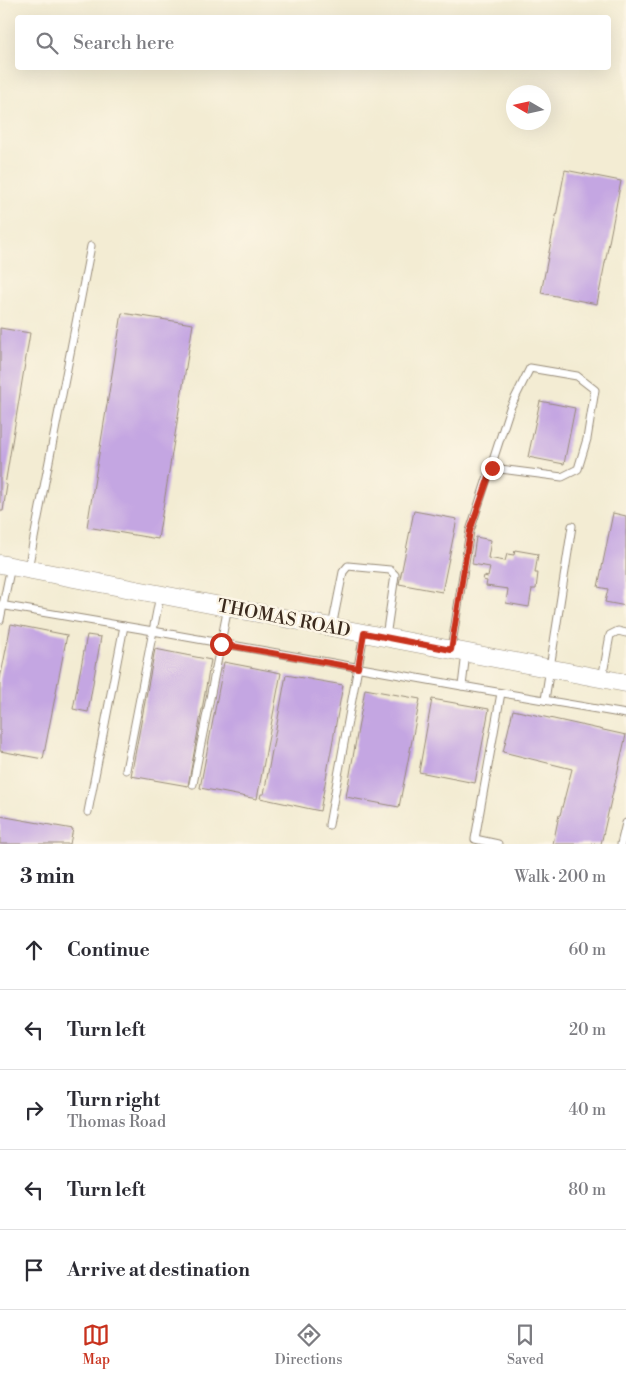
<!DOCTYPE html>
<html lang="en">
<head>
<meta charset="utf-8">
<style>
  body { margin:0; font-family:"Libre Bodoni",serif; background:#f2f2f3; color:#2b2b33 }
  .compass { position:absolute; left:506px; top:85px; width:45px; height:45px; border-radius:50%; background:#fff; box-shadow:0 5px 20px #0002; rotate:279deg }
  .stop { position:absolute; width:15px; height:15px; margin:-11px; border:4px solid #c8321e; border-radius:50%; background:#fff }
  .stop.end { background:#c8321e; border-color:#fff; box-shadow:0 1px 5px #0008 }
  .list { margin:0; padding:0; list-style:none }
  h2 { display:flex; justify-content:space-between; align-items:center; height:65px; margin:0; padding:0 20px; font-size:21px }
  h2 small { font-size:16px; font-weight:400; color:#7c7c81 }
  .list li { display:grid; grid-template-columns:32px 1fr auto; gap:15px; align-items:center; box-sizing:border-box; height:80px; padding:0 20px; border-top:1px solid #e1e1e2 }
  .list b { display:block; font-size:19px; white-space:nowrap }
  .list p { margin:0; font-size:16px; white-space:nowrap; color:#7c7c81 }
  .list em { font-size:16px; font-style:normal; color:#7c7c81 }
  .icon { flex:none; width:28px; height:28px; fill:none; stroke:currentColor; stroke-width:2; stroke-linecap:round; stroke-linejoin:round }
  .map { position:relative; flex:none; width:626px; height:844px; overflow:hidden }
  .search { position:absolute; background:#fff; box-shadow:0 5px 20px #0002; left:15px; right:15px; top:15px; height:55px; display:flex; align-items:center; gap:12px; box-sizing:border-box; padding:0 18px; border-radius:5px; color:#7c7c81; font-size:19px }
  .sheet { height:465px; background:#fff }
  nav { display:flex; justify-content:space-around; align-items:center; box-sizing:border-box; height:70px; border-top:1px solid #e1e1e2; background:#fff; font-size:14px; color:#7c7c81 }
  nav a { display:grid; justify-items:center; gap:2px }
  nav .on { color:#c8321e }
  .map>svg:first-child { display:block }
  .building { fill:#c4a6e2 }
  .lines { fill:none; stroke-linecap:round; stroke-linejoin:round }
  .service-casing { stroke:#978b78; stroke-width:9 }
  .tertiary-casing { stroke:#978b78; stroke-width:19 }
  .service { stroke:#fff; stroke-width:7 }
  .tertiary { stroke:#fff; stroke-width:18 }
  .route { stroke:#c8321e; stroke-width:6 }
  .labels { text-anchor:middle; stroke-width:5; stroke-linejoin:round; paint-order:stroke }
  .street-label { font-size:18px; fill:#3b2a1e; stroke:#fcf5e5 }
</style>
</head>
<body>
<div class="map">
<svg width="626" height="844" viewBox="0 0 626 844">
  <rect width="100%" height="100%" fill="#fcf5e5"/>
  <filter id="ink" filterUnits="userSpaceOnUse"><feTurbulence type="fractalNoise" baseFrequency=".02" numOctaves="2"/><feDisplacementMap in="SourceGraphic" scale="10" xChannelSelector="R" yChannelSelector="G"/><feConvolveMatrix kernelMatrix="1 2 1 2 8 2 1 2 1" color-interpolation-filters="sRGB"/></filter>
  <filter id="wash" filterUnits="userSpaceOnUse"><feTurbulence type="fractalNoise" baseFrequency=".0096" numOctaves="4" result="noise"/><feDisplacementMap in="SourceGraphic" scale="20" xChannelSelector="R" yChannelSelector="G"/><feGaussianBlur stdDeviation="1.12" result="paint"/><feColorMatrix in="noise" values="0 0 0 0 0 0 0 0 0 0 0 0 0 0 0 0 0 1.4 0 .05"/><feComposite in="paint" operator="in"/></filter>
  <g filter="url(#wash)">
    <rect width="100%" height="100%" fill="#f3ecd3"/>
    <g id="blocks">
      <g class="building">
        <path d="M565,170L621,181L597,304L541,293Z"/>
        <path d="M122,313L193,324L158,539L87,527Z"/>
        <path d="M0,328L30,333L5,485H7L3,511H0Z"/>
        <path d="M540,401L575,408L564,464L528,457Z"/>
        <path d="M414,511L457,519L442,592L399,584Z"/>
        <path d="M613,513L626,516V606L605,602L608,589L598,587Z"/>
        <path d="M476,537L491,540L488,558L505,561L507,554L514,555L515,550L538,554L535,573H538L536,589H532L529,607L506,603L508,589L486,586L487,581L483,580L484,576L488,577L490,567L472,564Z"/>
        <path d="M11,624L67,635L43,759L0,751V680Z"/>
        <path d="M87,635L101,637L88,712L73,709Z"/>
        <path d="M155,649L211,660L188,786L131,776Z"/>
        <path d="M224,662L281,673L257,799L200,788Z"/>
        <path d="M286,675L343,685L320,811L260,798L261,794H264Z"/>
        <path d="M365,689L420,699L399,807L346,797Z"/>
        <path d="M432,699L489,709L475,783L419,772Z"/>
        <path d="M513,710L626,735L601,844H553L559,815H560L572,769L503,752Z"/>
        <path d="M0,816L73,829L70,844H0Z"/>
      </g>
    </g>
  </g>
  <g filter="url(#ink)">
    <use href="#blocks" fill-opacity="0" stroke="#978b78" stroke-width="1"/>
    <g class="lines">
      <g class="service-casing">
        <g id="service">
          <path d="M28,569L91,246"/>
          <path d="M0,605L153,631L160,595"/>
          <path d="M0,620L11,566"/>
          <path d="M332,627L343,572L348,566L390,570L395,575L386,637"/>
          <path d="M451,650L470,531L510,408L530,368L577,376L595,390L587,439L578,469L562,477L492,468"/>
          <path d="M466,653L462,686L626,714"/>
          <path d="M602,679L610,635L618,631L626,633"/>
          <path d="M545,700L572,526"/>
          <path d="M126,770L153,631L462,686"/>
          <path d="M193,784L228,607"/>
          <path d="M88,812L124,626"/>
          <path d="M329,825L364,634"/>
          <path d="M498,844L475,839L501,693"/>
          <path d="M621,844L626,823"/>
        </g>
      </g>
      <g class="tertiary-casing">
        <path id="tertiary" d="M0,564L626,683"/>
      </g>
      <use href="#service" class="service"/>
      <use href="#tertiary" class="tertiary"/>
    </g>
  </g>
  <g class="lines" filter="url(#ink)">
    <path class="route" d="M221,644L358,668L364,633L451,650L470,531L492,468"/>
  </g>
  <g class="labels">
    <g class="street-label">
      <text transform="translate(284 618) rotate(11)" y="6">THOMAS ROAD</text>
    </g>
  </g>
</svg>
<svg class="compass" viewBox="-18 -18 36 36"><path d="M0-13l5 13h-10z" fill="#e53935"/><path d="M0 13l5-13h-10z" fill="#7c7c81"/></svg>
<div class="stop" style="left:221px;top:644px"></div>
<div class="stop end" style="left:492px;top:468px"></div>
<div class="search"><svg class="icon" aria-label="search" viewBox="0 0 24 24"><circle cx="10" cy="10" r="6"/><path d="M15 15l6 6"/></svg>Search here</div>
</div>
<section class="sheet">
<h2>3 min<small>Walk · 200 m</small></h2>
<ul class="list">
<li><svg class="icon" aria-label="ahead" viewBox="0 0 24 24"><path d="M12 20V5M6 11l6-6 6 6"/></svg><div><b>Continue</b></div><em>60 m</em></li>
<li><svg class="icon" aria-label="left" viewBox="0 0 24 24"><path d="M17 20v-9H6M10 6l-5 5 5 5"/></svg><div><b>Turn left</b></div><em>20 m</em></li>
<li><svg class="icon" aria-label="right" viewBox="0 0 24 24"><path d="M7 20v-9h11M14 6l5 5-5 5"/></svg><div><b>Turn right</b><p>Thomas Road</p></div><em>40 m</em></li>
<li><svg class="icon" aria-label="left" viewBox="0 0 24 24"><path d="M17 20v-9H6M10 6l-5 5 5 5"/></svg><div><b>Turn left</b></div><em>80 m</em></li>
<li><svg class="icon" aria-label="arrive" viewBox="0 0 24 24"><path d="M6 21V4h12l-3 4 3 4H6"/></svg><div><b>Arrive at destination</b></div></li>
</ul>
</section>
<nav>
<a class="on"><svg class="icon" aria-label="map" viewBox="0 0 24 24"><path d="M3 6l6-2 6 2 6-2v14l-6 2-6-2-6 2zM9 4v14M15 6v14"/></svg>Map</a>
<a><svg class="icon" aria-label="directions" viewBox="0 0 24 24"><path d="M12 3l9 9-9 9-9-9zM9 14v-3h6M13 9l2 2-2 2"/></svg>Directions</a>
<a><svg class="icon" aria-label="saved" viewBox="0 0 24 24"><path d="M7 4h10v16l-5-4-5 4z"/></svg>Saved</a>
</nav>
</body>
</html>
